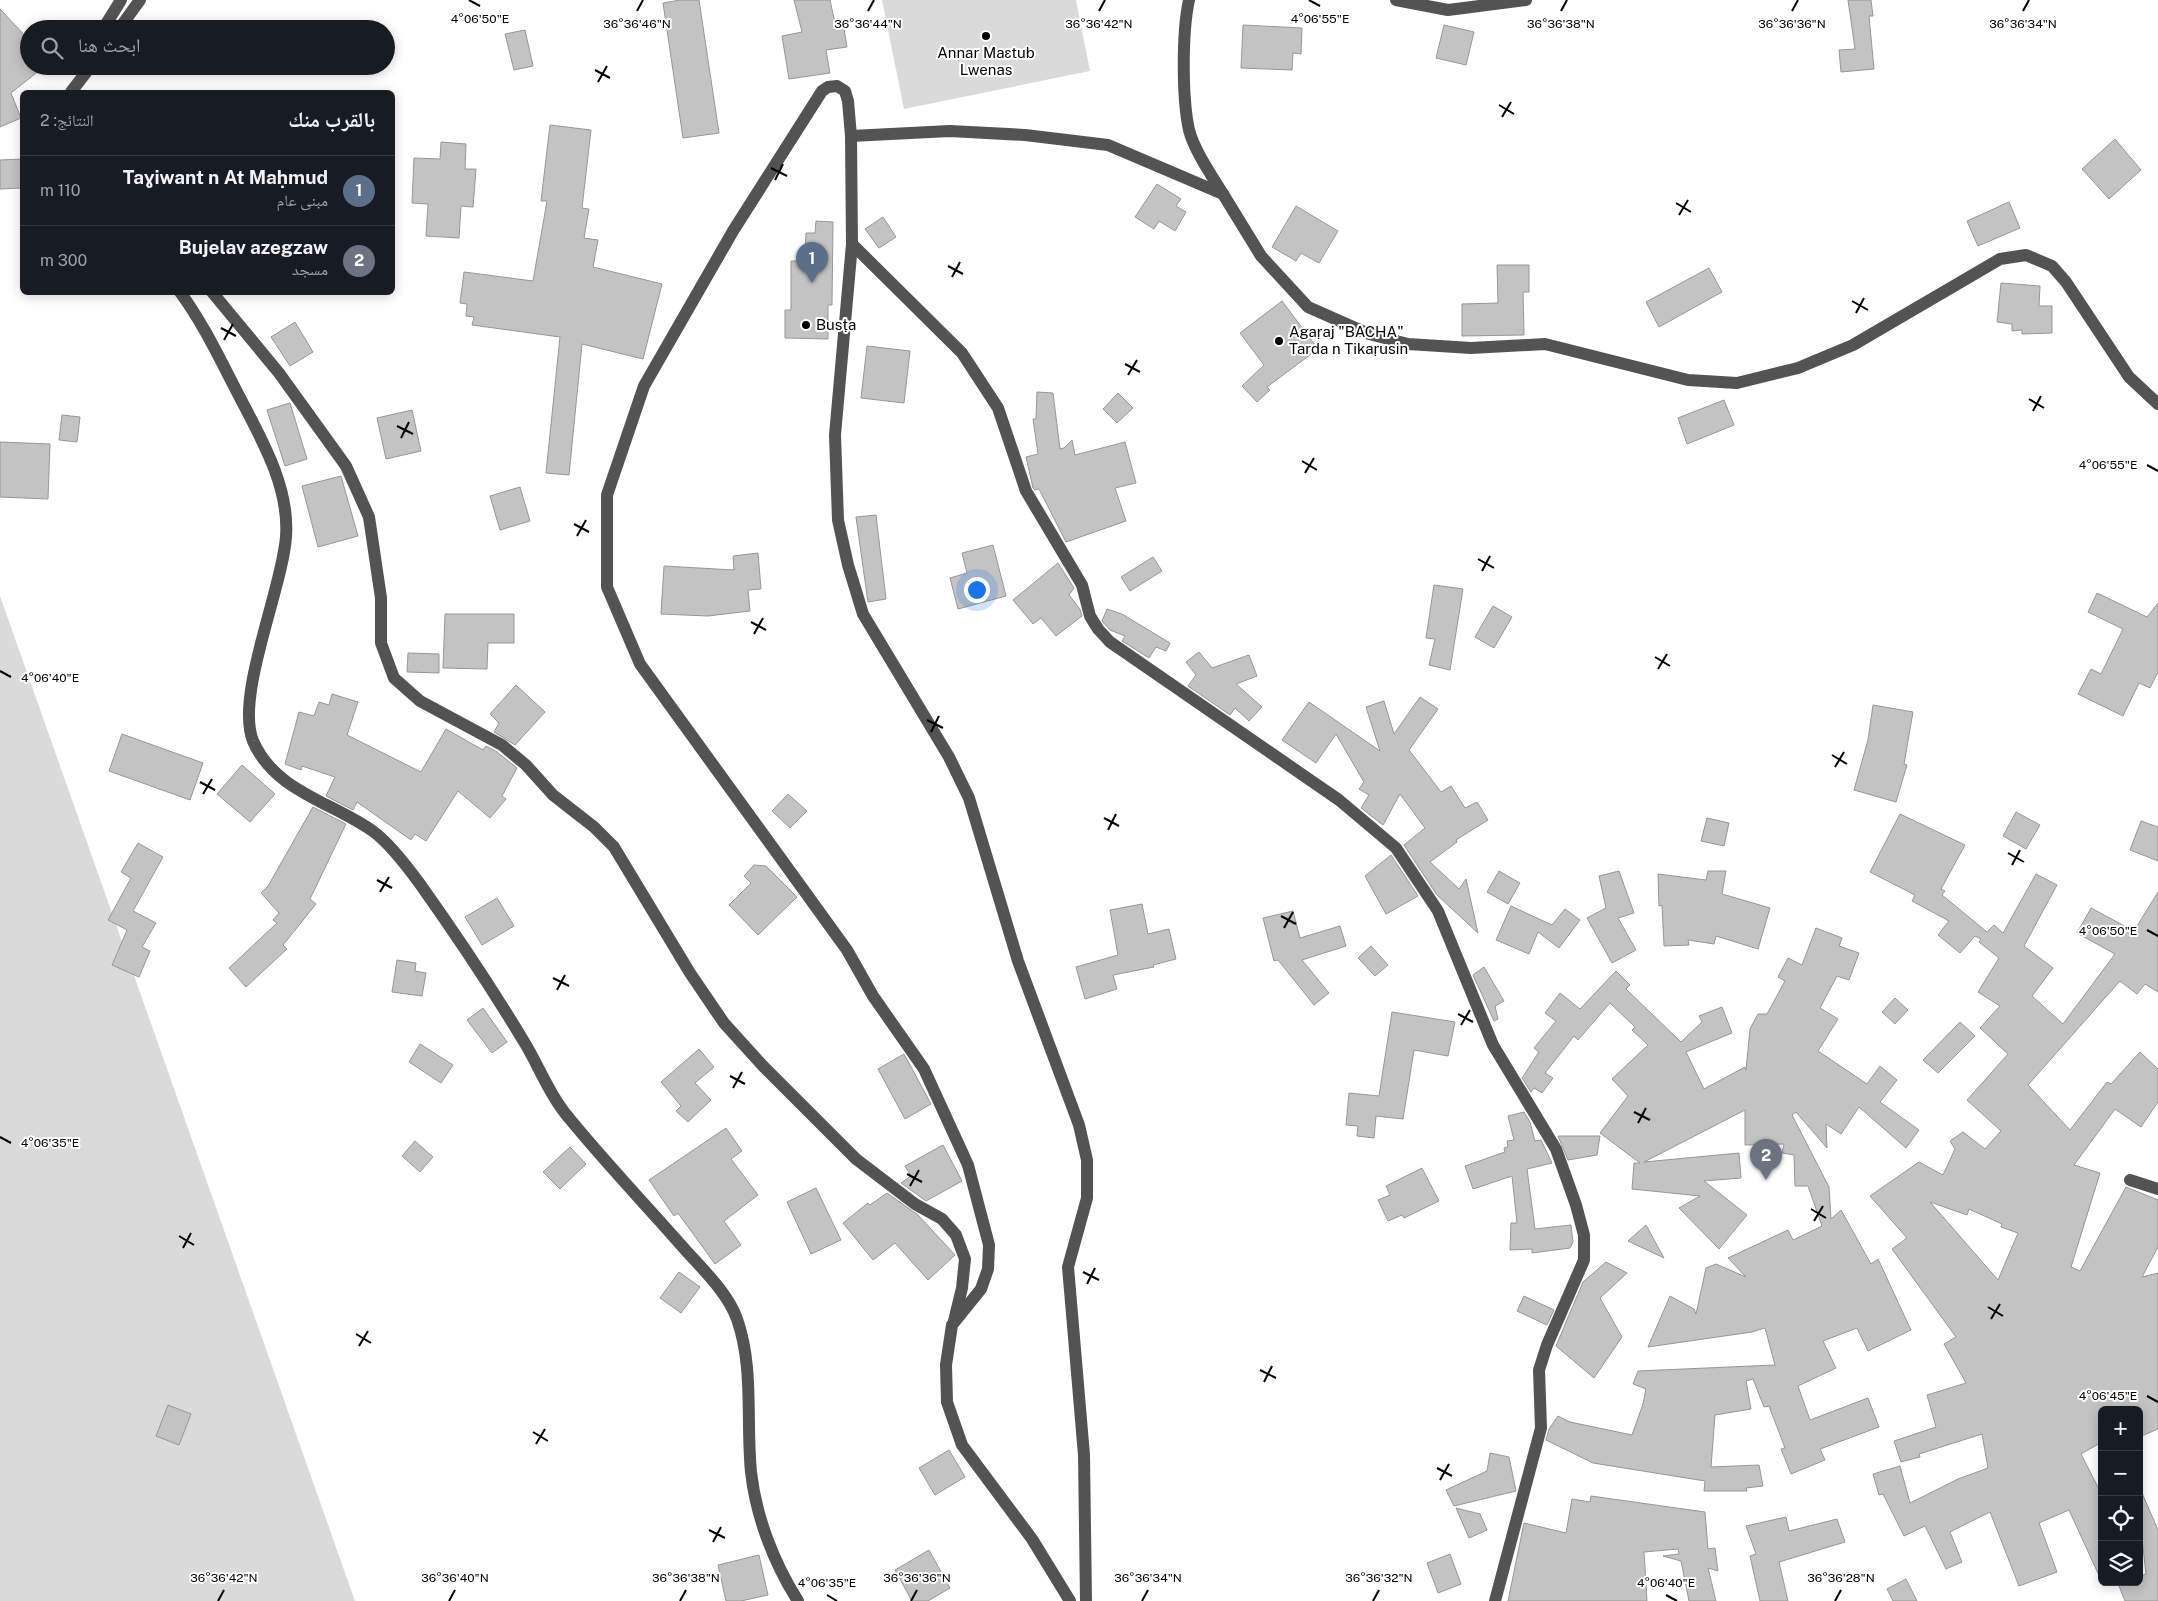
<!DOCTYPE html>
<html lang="ar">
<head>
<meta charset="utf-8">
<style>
  body { margin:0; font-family:"Public Sans","Noto Naskh Arabic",sans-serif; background:#242831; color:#f1f3f6; direction:rtl }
  .controls { position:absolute; right:15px; bottom:15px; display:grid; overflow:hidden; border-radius:8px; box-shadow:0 2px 12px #0003 }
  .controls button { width:45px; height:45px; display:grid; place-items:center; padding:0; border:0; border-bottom:1px solid #363941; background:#171b24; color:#f1f3f6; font:25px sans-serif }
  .you { position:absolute; left:976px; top:589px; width:18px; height:18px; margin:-12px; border:4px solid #fff; border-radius:50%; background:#1a73e8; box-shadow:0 0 0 8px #1a73e833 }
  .badge { display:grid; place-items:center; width:32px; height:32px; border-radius:50%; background:#db2777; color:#fff; font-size:16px; font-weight:700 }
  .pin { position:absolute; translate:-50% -41px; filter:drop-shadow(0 1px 2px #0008) }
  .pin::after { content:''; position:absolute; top:26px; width:18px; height:15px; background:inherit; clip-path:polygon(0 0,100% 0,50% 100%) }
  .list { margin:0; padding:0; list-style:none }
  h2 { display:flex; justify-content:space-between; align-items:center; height:65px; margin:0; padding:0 20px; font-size:21px }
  h2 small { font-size:16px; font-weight:400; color:#9ea1a6 }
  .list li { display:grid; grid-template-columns:32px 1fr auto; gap:15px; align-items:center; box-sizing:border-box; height:70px; padding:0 20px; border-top:1px solid #363941 }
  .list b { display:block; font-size:19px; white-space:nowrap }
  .list p { margin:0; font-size:16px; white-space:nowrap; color:#9ea1a6 }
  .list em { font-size:16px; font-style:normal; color:#9ea1a6 }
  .icon { flex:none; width:28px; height:28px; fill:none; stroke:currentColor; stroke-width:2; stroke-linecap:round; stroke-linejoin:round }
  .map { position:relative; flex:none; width:2158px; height:1601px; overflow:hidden; direction:ltr }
  .search { position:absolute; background:#171b24; box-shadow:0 2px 12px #0003; left:20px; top:20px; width:375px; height:55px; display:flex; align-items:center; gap:12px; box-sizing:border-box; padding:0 18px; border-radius:28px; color:#9ea1a6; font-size:19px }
  .panel { position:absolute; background:#171b24; box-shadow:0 2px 12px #0003; left:20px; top:90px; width:375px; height:205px; border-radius:8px; direction:rtl }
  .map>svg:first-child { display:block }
  .green { fill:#dadada }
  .building { fill:#c3c3c3; stroke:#979797; fill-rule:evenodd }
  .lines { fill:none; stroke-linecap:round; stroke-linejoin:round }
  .minor { stroke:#535353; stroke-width:12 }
  .ticks { fill:none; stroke:#000; stroke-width:2 }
  .poi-dot { fill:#000; stroke:#fff; stroke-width:2 }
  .labels { text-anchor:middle; stroke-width:4; stroke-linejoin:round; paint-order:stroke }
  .poi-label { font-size:15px; fill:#000; stroke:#fff; text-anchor:start }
  .ticks-label { font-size:12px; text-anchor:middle; fill:#000; stroke:#fff; stroke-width:4; stroke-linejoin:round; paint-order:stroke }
</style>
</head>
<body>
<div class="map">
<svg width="2158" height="1601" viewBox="0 0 2158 1601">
  <rect width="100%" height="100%" fill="#fff"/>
  <g class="green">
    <path d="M882,0H1076L1090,71L904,109Z"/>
    <path d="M0,596L355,1601H0Z"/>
  </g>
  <g class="building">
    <path d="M680,0H699L719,133L683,138L663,3Z"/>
    <path d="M794,0H830L835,23L843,22L847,47L826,50L830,73L789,79L782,36L802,32Z"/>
    <path d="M1848,0H1871L1873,16H1869L1874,69L1841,72L1839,50L1855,49Z"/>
    <path d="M0,9L29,40V66H45L11,93L21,118L0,127Z"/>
    <path d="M1243,25L1302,28L1301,54L1293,53L1292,70L1241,68Z"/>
    <path d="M1444,25L1474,32L1466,65L1436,58Z"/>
    <path d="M525,30L533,66L514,70L505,34Z"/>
    <path d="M550,125L591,130L582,208L589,209L584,238L598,240L593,267L662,284L643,359L582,344L569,475L546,473L560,337L472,325L474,317L466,316L467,304L460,303L464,272L533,281L547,201H541Z"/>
    <path d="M2115,139L2141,170L2109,199L2082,169Z"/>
    <path d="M441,142L466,144L465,169H476L473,207L461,206L459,238L426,236L428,204L412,203L414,158L440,159Z"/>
    <path d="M22,159V188L0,189V160Z"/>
    <path d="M1157,184L1181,199L1176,206L1186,212L1175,231L1159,221L1154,229L1135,217Z"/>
    <path d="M2009,202L2020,228L1978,246L1967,221Z"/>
    <path d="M1296,206L1338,231L1319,263L1301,253L1296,261L1272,247Z"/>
    <path d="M883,217L896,237L879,248L865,229Z"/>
    <path d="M816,221L833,222L832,305H828V339L785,338V310H791V261H805L806,233H815Z"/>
    <path d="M1497,265H1529V292H1523L1524,335L1462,336V304L1498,303Z"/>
    <path d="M1709,268L1722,292L1659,327L1646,302Z"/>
    <path d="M2001,283L2040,286L2039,306H2052V333L2022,334V330L2012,331V324L1997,322Z"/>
    <path d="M1282,301L1318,349L1267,387L1270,390L1257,402L1242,386L1264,365L1240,333Z"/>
    <path d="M295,322L313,352L290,366L271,337Z"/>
    <path d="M867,346L910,351L904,403L861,398Z"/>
    <path d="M1037,392L1053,393L1060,449L1064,448L1072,440L1075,455L1125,442L1136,483L1115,488L1126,521L1066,542L1039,489L1035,490L1033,488L1026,457L1038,454L1033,419H1036Z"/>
    <path d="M1118,393L1133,408L1117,423L1103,409Z"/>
    <path d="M1724,400L1734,425L1687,444L1678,418Z"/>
    <path d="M290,403L307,459L285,466L267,410Z"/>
    <path d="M412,410L421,451L386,459L377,418Z"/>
    <path d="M62,415L80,417L77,442L59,440Z"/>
    <path d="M0,442L50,444L48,499L0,497Z"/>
    <path d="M341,476L358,536L318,547L302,486Z"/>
    <path d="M520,487L530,521L500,530L490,496Z"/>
    <path d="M876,515L886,599L868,602L856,517Z"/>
    <path d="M993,545L1006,596L958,609L950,578L967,573L962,553Z"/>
    <path d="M758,553L761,589L748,590L750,611L708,616L661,614L664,566L734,570L733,556Z"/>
    <path d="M1153,557L1162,571L1130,591L1121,577Z"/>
    <path d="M1058,563L1074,588L1069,595L1080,609L1082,616L1056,636L1041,618L1033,624L1013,600Z"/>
    <path d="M1434,585L1463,589L1450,670L1429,665L1435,639L1426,638Z"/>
    <path d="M2097,593L2147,617L2158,603V672L2150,688L2139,683L2123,716L2078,694L2091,669L2101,674L2123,629L2088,612Z"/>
    <path d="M1493,606L1512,617L1494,648L1475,637Z"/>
    <path d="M1107,609L1122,614L1170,643L1166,651L1156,647L1149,658L1122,641L1125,636L1110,630L1102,621Z"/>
    <path d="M445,614H514V643H488L487,669L443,668Z"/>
    <path d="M1199,652L1212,668L1249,655L1257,676L1236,684L1262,707L1249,721L1235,708L1230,715L1188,686L1196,675L1186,662Z"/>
    <path d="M408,653L439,654V673L407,672Z"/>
    <path d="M516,685L545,712L515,745L494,732L499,723L490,714Z"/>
    <path d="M332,694L358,702L347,735L421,772L446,729L483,750L486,746L497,752L517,768L502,796L506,799L490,818L458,791L426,841L415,834L411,840L357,802L353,810L326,796L335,777L302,766L301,770L285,764L299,712L314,716L319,702L329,705Z"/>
    <path d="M1420,697L1438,709L1409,750L1441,792L1451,786L1465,808L1477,802L1488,820L1456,840L1457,842L1430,862L1459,889L1466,879L1478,933L1437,895L1404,845L1425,828L1400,794L1383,825L1361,808L1369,795L1359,789L1364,782L1336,734L1316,763L1282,740L1309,702L1380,751L1366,707L1384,701L1394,734Z"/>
    <path d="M1873,705L1913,712L1904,764L1907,765L1896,802L1854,790L1868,740Z"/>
    <path d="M122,734L203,763L190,800L109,771Z"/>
    <path d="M242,765L275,794L250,822L217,794Z"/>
    <path d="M788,794L807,811L790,828L772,811Z"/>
    <path d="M313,807L346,824L310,899L316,904L283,945L287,949L246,987L229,968L277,923L273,920L279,913L261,893L268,886Z"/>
    <path d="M2016,812L2040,825L2026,849L2003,836Z"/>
    <path d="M1900,814L1965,845L1941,889L1945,891L1942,895L1987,932L1994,925L2003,933L2036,874L2057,885L2024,946L2053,968L2032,996L2063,1024L2115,954L2077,933L2091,908L2134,931L2158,892V992L2145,984L2137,994L2120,981L2028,1085L2070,1130L2107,1082L2111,1084L2140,1052L2158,1069V1102L2141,1127L2115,1109L2074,1165L2100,1173L2071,1267L2080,1271L2126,1187L2158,1200V1247L2142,1277L2158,1273V1429L2139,1437V1410H2102V1442L2081,1454L2102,1495V1582L2069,1510L2039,1523L2057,1572L2019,1586L1990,1512L1950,1532L1962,1562L1946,1569L1925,1526L1904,1536L1883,1494L1879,1495L1873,1474L1900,1466L1910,1503L1958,1479L1988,1468L1982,1434L1919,1454L1920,1457L1901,1462L1894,1441L1936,1427L1927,1395L1966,1383L1944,1344L1956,1337L1892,1249L1907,1238L1870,1196L1919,1162L1943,1175L1955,1149L1950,1141L1963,1132L1985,1149L2001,1131L1967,1100L2008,1054L1980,1028L2000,1006L1978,992L1999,958L1979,942L1981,939L1975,936L1960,953L1938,935L1949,921L1912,901L1915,895L1870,872ZM1930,1202L1967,1215L1969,1209L2002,1224L2001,1227L2018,1233L1998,1280Z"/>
    <path d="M1707,818L1729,823L1724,846L1701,841Z"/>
    <path d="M2141,821L2158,827V861L2130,850Z"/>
    <path d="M138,843L163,857L133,911L156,923L142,947L150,951L139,977L112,965L127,930L108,920L131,878L121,872Z"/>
    <path d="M1391,855L1418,896L1386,914L1365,876Z"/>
    <path d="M754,865L766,866L797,897L758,935L729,905L751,883L744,876Z"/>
    <path d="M1499,871L1520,883L1508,904L1487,892Z"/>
    <path d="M1619,871L1634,913L1618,918L1636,950L1612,963L1587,918L1606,908L1599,876Z"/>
    <path d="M1708,871H1726L1722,894L1770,908L1758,949L1716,936L1714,944L1688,940L1689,945L1664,946L1662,905L1659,906L1658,874L1706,880Z"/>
    <path d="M497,898L514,926L482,945L465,917Z"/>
    <path d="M1142,904L1148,934L1169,929L1176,959L1153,965L1154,967L1113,975L1117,989L1085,999L1076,967L1118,955L1110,910Z"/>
    <path d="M1511,906L1552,925L1565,909L1580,920L1559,948L1538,932L1529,954L1496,940Z"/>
    <path d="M1293,911L1300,938L1340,926L1346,946L1302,960L1329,993L1314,1005L1278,960L1274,961L1263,918Z"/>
    <path d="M1816,928L1842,938L1839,946L1859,953L1849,980L1837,976L1820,1008L1838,1019L1818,1051L1867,1084L1880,1066L1897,1080L1880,1102L1919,1130L1906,1148L1859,1107L1841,1134L1826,1124L1827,1148L1796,1112L1792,1115L1829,1187L1831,1219L1841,1210L1871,1264L1878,1259L1911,1330L1868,1351L1857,1328L1823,1341L1836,1368L1798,1386L1810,1420L1868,1398L1879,1427L1820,1449L1825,1460L1791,1474L1781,1449L1785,1448L1769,1406L1764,1407L1753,1379L1746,1381L1751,1409L1715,1415L1711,1467L1759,1465L1763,1486L1746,1488L1747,1491H1704L1705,1481L1593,1463L1546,1440L1549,1429L1558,1416L1570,1422L1632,1435L1643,1404L1646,1389L1633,1384L1638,1371L1775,1365L1765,1328L1752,1332L1648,1347L1670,1296L1694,1309L1696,1314L1706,1268L1716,1264L1746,1277L1728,1258L1788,1230L1793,1240L1822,1226L1808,1186H1795L1794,1155L1782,1153L1784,1144L1745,1145V1110L1644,1162L1739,1153L1741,1178L1704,1181L1747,1215L1719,1249L1679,1208L1700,1196L1632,1189L1634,1163H1640L1600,1133L1628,1096L1612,1079L1648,1045L1632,1030L1635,1027L1610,1003L1578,1040L1574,1036L1545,1073L1553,1078L1542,1093L1534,1088L1531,1092L1522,1078L1539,1052L1534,1048L1556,1021L1545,1013L1560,993L1580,1009L1616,971L1630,985L1626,989L1681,1042L1702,1022L1699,1016L1722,1007L1732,1033L1686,1052L1704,1089L1745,1067L1746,1070L1750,1029L1758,1014H1767L1785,981L1778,977L1788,958L1802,965Z"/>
    <path d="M1371,946L1388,965L1375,976L1358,958Z"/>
    <path d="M397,960L416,963L415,971L426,973L422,996L392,992Z"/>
    <path d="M1484,967L1504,1001L1495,1006L1498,1019L1494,1021L1473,975Z"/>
    <path d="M1895,998L1908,1010L1895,1024L1882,1012Z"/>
    <path d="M483,1008L507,1042L492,1053L467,1020Z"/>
    <path d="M1392,1012L1455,1022L1448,1056L1414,1050L1403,1119L1376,1116L1374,1138L1357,1136L1358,1126L1346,1125L1349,1093L1379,1096Z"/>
    <path d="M1960,1022L1975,1036L1938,1073L1923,1060Z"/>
    <path d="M420,1044L453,1065L441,1083L409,1062Z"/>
    <path d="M699,1049L714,1067L695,1083L711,1100L688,1122L676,1111L681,1106L661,1082Z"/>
    <path d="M904,1054L931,1104L905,1119L878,1069Z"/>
    <path d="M1524,1112L1530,1122L1535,1141L1541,1140L1552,1163L1527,1169L1535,1229L1571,1225L1573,1242L1570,1248L1532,1253V1249L1510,1250L1511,1223H1517L1512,1176L1473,1189L1465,1166L1505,1152L1504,1148L1508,1147L1507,1141L1514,1140L1508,1116Z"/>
    <path d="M726,1128L742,1151L731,1159L758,1195L724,1221L741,1245L715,1264L678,1213L674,1216L649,1180Z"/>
    <path d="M1558,1136H1600L1597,1155L1568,1160Z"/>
    <path d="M415,1141L433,1157L420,1172L402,1156Z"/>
    <path d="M943,1145L962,1181L926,1201L901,1183L911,1176L905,1166Z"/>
    <path d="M570,1147L586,1164L560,1189L543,1172Z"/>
    <path d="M1422,1168L1439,1201L1404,1218L1402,1215L1388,1221L1378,1200L1390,1195L1386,1186Z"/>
    <path d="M816,1188L841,1240L811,1254L787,1202Z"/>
    <path d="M887,1193L918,1215L955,1255L928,1280L895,1243L873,1260L843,1223L868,1203L870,1205Z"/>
    <path d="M1646,1225L1664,1258L1628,1241Z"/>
    <path d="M1606,1262L1627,1273L1600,1298L1622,1337L1594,1378L1556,1346L1583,1282Z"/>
    <path d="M679,1272L700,1287L681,1313L660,1298Z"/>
    <path d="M1524,1296L1554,1310L1547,1325L1517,1311Z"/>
    <path d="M168,1405L191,1414L179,1445L156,1436Z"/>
    <path d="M949,1450L965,1477L935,1495L919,1468Z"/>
    <path d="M1490,1453L1509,1457L1516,1491L1454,1506L1446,1490L1487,1471Z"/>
    <path d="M2139,1486L2158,1530V1601H2125L2119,1586L2127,1582H2139V1577L2146,1574L2142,1539L2139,1540Z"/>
    <path d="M1591,1496L1705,1512L1708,1549L1715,1548L1718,1571L1708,1568L1716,1601H1689L1681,1561L1663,1556L1679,1554L1678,1549L1644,1552L1647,1601H1508L1524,1523L1566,1533L1572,1499L1590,1502Z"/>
    <path d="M1456,1508L1480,1514L1487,1530L1469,1538Z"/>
    <path d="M1786,1517L1789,1531L1837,1519L1845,1542L1779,1562L1788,1601H1760L1750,1556L1756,1554L1746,1526Z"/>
    <path d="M929,1550L950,1588L928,1601H912L895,1570Z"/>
    <path d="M1450,1554L1461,1584L1438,1593L1427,1563Z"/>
    <path d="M759,1555L768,1595L741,1601H726L718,1565Z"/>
    <path d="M1906,1579L1917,1601H1893L1887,1589Z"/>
  </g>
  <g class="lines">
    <g class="minor">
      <path d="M1189,0C1182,32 1182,98 1189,130C1194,150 1212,176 1223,194"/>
      <path d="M1396,0L1448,10L1526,0"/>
      <path d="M103,29L121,0"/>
      <path d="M119,29L140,0"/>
      <path d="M71,92L91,66"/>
      <path d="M851,136L950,131L1025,135L1108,145L1223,194L1261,256L1308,307L1369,334L1408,344L1471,348L1545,344L1688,380L1737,383L1798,368L1853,345L2000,259L2026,255L2052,266L2066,282L2129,377L2158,404"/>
      <path d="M852,244L962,353L998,408L1026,491L1082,585L1090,616L1098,629L1110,642L1339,800L1396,848L1438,911L1493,1045L1556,1149L1576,1205L1584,1235V1260L1547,1345L1539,1370L1541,1428L1495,1601"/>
      <path d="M180,292C202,322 217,353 234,386C257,432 290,483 286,537C282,590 235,696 253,741C275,792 333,802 374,832C389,843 409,869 420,884C457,936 493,990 526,1045C540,1069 551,1097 569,1118C605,1162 644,1203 681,1245C700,1267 727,1291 737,1319C754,1367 746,1421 751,1472C756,1517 774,1563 798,1601"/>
      <path d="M212,292L279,373L346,466L369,517L381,598V643L394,678L420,701L502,745L526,765L553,795L594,827L614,847L690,973L724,1023L763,1066L856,1159L915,1204L942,1219L956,1235L965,1259L962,1288L954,1321"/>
      <path d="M2130,1180L2158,1189"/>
      <path d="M1070,1601L1032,1539L962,1445L947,1402L946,1365L952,1325L981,1289L988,1269L989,1245L968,1165L924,1069L873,996L847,950L640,664L607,587V495L644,386L733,231L822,91L828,87L837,86L845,91L848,101L851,136L852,244L835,435L838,520L848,565L863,614L949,757L969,798L1018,961L1079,1125L1087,1160V1198L1068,1267L1084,1455L1086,1601"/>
    </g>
  </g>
  <path class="ticks" d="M469,0L480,6M1309,0L1320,6M637,11L643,0M868,11L874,0M1099,11L1105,0M1561,11L1567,0M1792,11L1798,0M2023,11L2029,0M595,70L610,78M598,82L607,66M1499,105L1514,114M1502,117L1511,102M771,168L787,176M775,180L783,164M1676,203L1691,212M1679,215L1688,200M948,266L963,274M952,277L960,262M1852,301L1868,310M1856,313L1864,298M221,328L236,336M224,340L233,324M1125,364L1140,372M1128,375L1137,360M2029,399L2044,408M2033,411L2041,396M397,426L413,434M401,438L409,422M1302,461L1317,470M2147,465L2158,471M1305,473L1314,458M574,524L589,532M577,536L586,520M1478,559L1494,568M1482,571L1490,556M751,622L766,630M754,634L763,618M1655,657L1670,666M1658,669L1667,654M0,671L11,677M927,720L943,728M931,732L939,716M1832,755L1847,764M1835,767L1844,752M200,782L215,790M203,794L212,779M1104,818L1119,826M1108,830L1116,814M2008,853L2024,862M2012,865L2020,850M377,880L392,888M380,892L389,877M1281,916L1296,924M1284,928L1293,912M2147,930L2158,936M553,978L569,986M557,990L565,975M1458,1014L1473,1022M1461,1025L1470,1010M730,1076L745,1084M733,1088L742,1072M1634,1112L1650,1120M1638,1123L1646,1108M0,1137L11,1143M907,1174L922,1182M910,1186L919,1170M1811,1209L1826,1218M1814,1221L1823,1206M179,1236L194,1245M183,1248L191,1233M1083,1272L1099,1280M1087,1284L1095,1268M1988,1307L2003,1316M1991,1319L2000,1304M356,1334L371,1343M359,1346L368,1331M1260,1370L1276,1378M1264,1382L1272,1366M2147,1396L2158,1402M533,1432L548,1441M536,1444L545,1429M1437,1468L1452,1476M1440,1480L1449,1464M709,1530L725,1538M713,1542L721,1527M827,1595L837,1601M1666,1595L1677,1601M218,1601L224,1590M449,1601L455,1590M680,1601L686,1590M911,1601L917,1590M1142,1601L1148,1590M1373,1601L1379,1590M1835,1601L1841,1590"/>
  <g class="poi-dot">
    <circle cx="986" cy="36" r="5"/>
    <circle cx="806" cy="325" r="5"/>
    <circle cx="1279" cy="341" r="5"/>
  </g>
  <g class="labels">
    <g class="poi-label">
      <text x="986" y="58" text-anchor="middle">Annar Maɛtub<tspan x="986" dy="17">Lwenas</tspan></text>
      <text x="816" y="330">Busṭa</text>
      <text x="1289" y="337">Agaṛaj "BACHA"<tspan x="1289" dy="17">Tarda n Tikaṛusin</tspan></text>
    </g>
  </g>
  <g class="ticks-label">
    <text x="480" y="23">4°06'50"E</text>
    <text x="1320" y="23">4°06'55"E</text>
    <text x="1099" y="28">36°36'42"N</text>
    <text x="1792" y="28">36°36'36"N</text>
    <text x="637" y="28">36°36'46"N</text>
    <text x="868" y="28">36°36'44"N</text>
    <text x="1561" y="28">36°36'38"N</text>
    <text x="2023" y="28">36°36'34"N</text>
    <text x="2108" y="469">4°06'55"E</text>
    <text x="50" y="682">4°06'40"E</text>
    <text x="2108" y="935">4°06'50"E</text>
    <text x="50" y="1147">4°06'35"E</text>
    <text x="2108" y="1400">4°06'45"E</text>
    <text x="224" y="1582">36°36'42"N</text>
    <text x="455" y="1582">36°36'40"N</text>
    <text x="686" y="1582">36°36'38"N</text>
    <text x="917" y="1582">36°36'36"N</text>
    <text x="1148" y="1582">36°36'34"N</text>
    <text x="1379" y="1582">36°36'32"N</text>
    <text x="1841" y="1582">36°36'28"N</text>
    <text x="827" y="1587">4°06'35"E</text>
    <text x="1666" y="1587">4°06'40"E</text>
  </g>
</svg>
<div class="controls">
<button>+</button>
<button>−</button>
<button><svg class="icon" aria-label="locate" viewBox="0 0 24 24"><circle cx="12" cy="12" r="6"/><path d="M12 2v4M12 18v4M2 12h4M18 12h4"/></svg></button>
<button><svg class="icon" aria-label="layers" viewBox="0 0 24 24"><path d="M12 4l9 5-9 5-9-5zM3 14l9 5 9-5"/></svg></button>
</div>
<div class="you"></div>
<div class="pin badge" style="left:812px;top:283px;background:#5c6f8a">1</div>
<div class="pin badge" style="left:1766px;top:1180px;background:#6b7280">2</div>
<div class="search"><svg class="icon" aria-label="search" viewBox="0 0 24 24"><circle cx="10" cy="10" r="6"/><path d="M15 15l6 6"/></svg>ابحث هنا</div>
<section class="panel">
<h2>بالقرب منك<small>النتائج: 2</small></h2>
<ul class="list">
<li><span class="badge" style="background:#5c6f8a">1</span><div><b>Taɣiwant n At Maḥmud</b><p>مبنى عام</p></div><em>110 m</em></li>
<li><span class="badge" style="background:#6b7280">2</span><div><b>Bujelav azegzaw</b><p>مسجد</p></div><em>300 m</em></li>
</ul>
</section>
</div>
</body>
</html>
